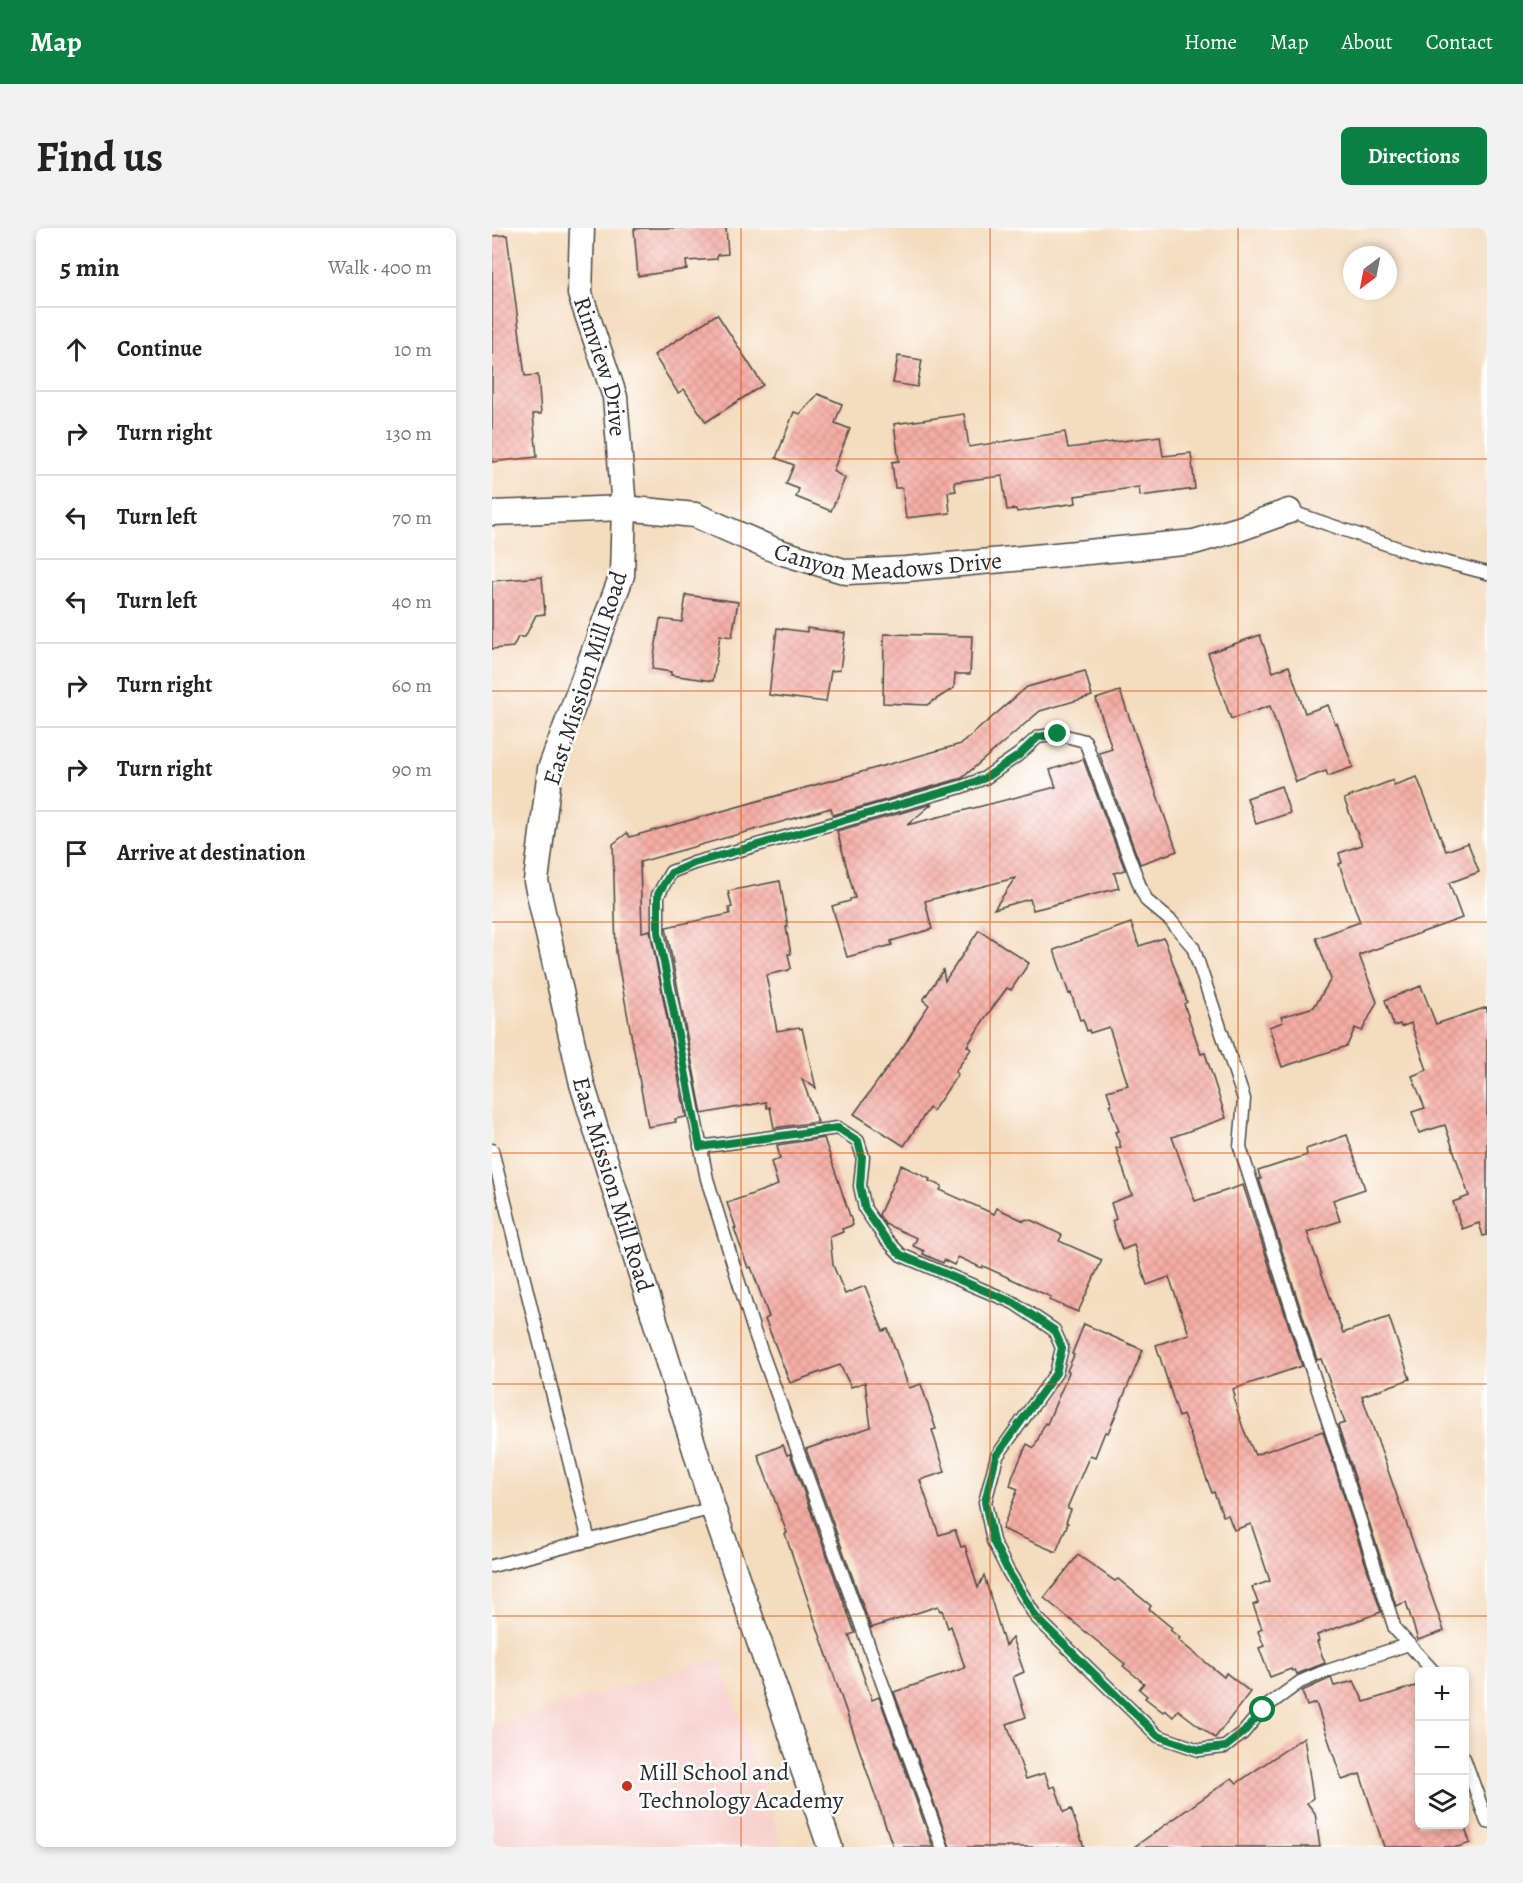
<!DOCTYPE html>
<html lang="en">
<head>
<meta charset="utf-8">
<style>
  body { margin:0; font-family:Alegreya,serif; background:#f2f2f2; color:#222 }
  .controls { position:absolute; right:18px; bottom:18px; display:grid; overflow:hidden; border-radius:9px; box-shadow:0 3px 9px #0003 }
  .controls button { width:54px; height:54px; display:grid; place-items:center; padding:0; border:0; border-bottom:2px solid #e0e0e0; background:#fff; color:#222; font:30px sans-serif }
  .compass { position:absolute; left:851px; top:18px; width:54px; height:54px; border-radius:50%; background:#fff; box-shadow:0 3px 9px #0003; rotate:212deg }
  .stop { position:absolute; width:18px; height:18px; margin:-14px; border:4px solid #0b8043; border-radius:50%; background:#fff }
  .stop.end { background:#0b8043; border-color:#fff; box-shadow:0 2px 6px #0008 }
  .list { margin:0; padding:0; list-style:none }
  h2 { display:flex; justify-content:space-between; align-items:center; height:78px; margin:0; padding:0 24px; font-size:26px }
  h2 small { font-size:20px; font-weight:400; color:#767676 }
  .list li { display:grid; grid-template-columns:39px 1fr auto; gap:18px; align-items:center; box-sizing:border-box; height:84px; padding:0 24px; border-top:2px solid #e0e0e0 }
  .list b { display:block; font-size:22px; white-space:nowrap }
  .list em { font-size:20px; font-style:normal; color:#767676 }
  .icon { flex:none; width:33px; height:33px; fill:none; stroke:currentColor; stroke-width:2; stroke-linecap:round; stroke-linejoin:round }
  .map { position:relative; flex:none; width:995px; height:1619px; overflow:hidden; border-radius:9px }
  header { display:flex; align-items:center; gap:36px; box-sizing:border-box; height:84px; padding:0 30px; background:#0b8043; color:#fff }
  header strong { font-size:28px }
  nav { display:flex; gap:33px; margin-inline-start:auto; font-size:21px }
  .intro { display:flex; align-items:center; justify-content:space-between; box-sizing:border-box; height:144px; padding:0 36px }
  h1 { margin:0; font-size:42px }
  .button { padding:15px 27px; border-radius:9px; background:#0b8043; color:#fff; font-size:21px; font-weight:700 }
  main { display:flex; gap:36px; padding:0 36px }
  aside { flex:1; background:#fff; border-radius:9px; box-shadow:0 3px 9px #0003 }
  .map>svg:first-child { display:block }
  .built { fill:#f7d0cc }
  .building { fill:url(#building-cross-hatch) }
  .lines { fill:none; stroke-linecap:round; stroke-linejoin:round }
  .lane-casing { stroke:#494641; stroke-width:15 }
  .street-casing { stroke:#494641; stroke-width:27 }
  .lane { stroke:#fff; stroke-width:12 }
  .street { stroke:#fff; stroke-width:24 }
  .route { stroke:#0b8043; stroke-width:8 }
  .grid { fill:none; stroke:#d5540f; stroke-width:1.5; stroke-opacity:0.55 }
  .poi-dot { fill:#c8321e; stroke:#fff; stroke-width:2 }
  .labels { text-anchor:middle; stroke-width:5; stroke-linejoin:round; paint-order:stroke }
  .street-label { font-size:24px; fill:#2b2b2b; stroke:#fff }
  .poi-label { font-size:24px; fill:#2b2b2b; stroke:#fff; text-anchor:start }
</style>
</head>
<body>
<header>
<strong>Map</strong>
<nav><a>Home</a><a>Map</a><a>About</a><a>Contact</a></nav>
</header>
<div class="intro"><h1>Find us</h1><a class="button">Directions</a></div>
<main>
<aside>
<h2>5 min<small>Walk · 400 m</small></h2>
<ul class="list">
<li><svg class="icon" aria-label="ahead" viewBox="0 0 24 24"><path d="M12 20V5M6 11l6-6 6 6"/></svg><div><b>Continue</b></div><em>10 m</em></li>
<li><svg class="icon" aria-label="right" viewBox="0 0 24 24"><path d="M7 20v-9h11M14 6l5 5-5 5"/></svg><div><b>Turn right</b></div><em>130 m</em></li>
<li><svg class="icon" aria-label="left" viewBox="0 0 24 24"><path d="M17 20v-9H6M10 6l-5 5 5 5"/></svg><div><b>Turn left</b></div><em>70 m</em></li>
<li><svg class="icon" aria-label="left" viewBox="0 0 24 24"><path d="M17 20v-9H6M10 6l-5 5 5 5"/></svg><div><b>Turn left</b></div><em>40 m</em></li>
<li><svg class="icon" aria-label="right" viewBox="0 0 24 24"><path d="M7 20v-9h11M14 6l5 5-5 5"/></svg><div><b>Turn right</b></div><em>60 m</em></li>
<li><svg class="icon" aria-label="right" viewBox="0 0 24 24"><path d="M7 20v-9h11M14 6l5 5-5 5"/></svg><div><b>Turn right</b></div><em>90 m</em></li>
<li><svg class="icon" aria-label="arrive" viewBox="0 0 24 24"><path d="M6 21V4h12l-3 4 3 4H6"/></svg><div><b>Arrive at destination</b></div></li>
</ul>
</aside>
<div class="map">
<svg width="995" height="1619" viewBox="0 0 995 1619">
  <defs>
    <pattern id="building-cross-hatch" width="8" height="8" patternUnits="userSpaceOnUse" patternTransform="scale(1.5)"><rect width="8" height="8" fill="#f5ada5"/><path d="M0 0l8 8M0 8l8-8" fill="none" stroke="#d2958e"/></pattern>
  </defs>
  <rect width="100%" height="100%" fill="#fff"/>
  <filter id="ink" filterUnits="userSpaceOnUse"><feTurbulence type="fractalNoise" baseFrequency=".0167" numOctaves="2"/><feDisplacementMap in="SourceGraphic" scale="12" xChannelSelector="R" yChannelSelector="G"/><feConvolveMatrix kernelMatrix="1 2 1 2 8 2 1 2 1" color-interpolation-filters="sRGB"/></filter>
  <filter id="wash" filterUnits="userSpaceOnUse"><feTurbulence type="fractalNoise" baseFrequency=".008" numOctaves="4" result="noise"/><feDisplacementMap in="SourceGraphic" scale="24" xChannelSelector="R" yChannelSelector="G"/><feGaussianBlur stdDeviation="1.35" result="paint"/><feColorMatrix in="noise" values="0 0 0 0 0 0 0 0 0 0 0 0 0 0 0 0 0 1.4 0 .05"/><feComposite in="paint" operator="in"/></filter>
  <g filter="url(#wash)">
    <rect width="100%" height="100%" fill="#f4dcbe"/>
    <path class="built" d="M228,1430L291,1619H0V1497Z"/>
    <g id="blocks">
      <g class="building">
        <path d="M152,0H234L236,26L225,27V31L194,33L195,41L146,48L142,1Z"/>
        <path d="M15,7L33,148L46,147L49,186H41L45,229L0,234V8Z"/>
        <path d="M225,86L271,157L214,194L192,161L186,165L162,127Z"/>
        <path d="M406,128L430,132L425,159L401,155Z"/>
        <path d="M326,166L350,176L343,195L358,201L341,243L353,250L339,283L304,269L307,261L294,256L302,237L284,230L302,184L308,186Z"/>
        <path d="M472,186L477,219L573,204L576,220L668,208L671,228L699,225L703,261L648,268L647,259L583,268L584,275L525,284L524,281L515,282L510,248L462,254L464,263L456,264L458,285L414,290L410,260H403L400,234L407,233L402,196Z"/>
        <path d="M50,349L53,386L44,387L33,409H26L21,419L0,421V353Z"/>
        <path d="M194,367L246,374L240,409L228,407L221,453L179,447V444L160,441L168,391L190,394Z"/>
        <path d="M285,400L315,404V400L353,405L348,442L339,443L334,474L277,467Z"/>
        <path d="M392,406L480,408L478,446H463L462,460L435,477L391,475Z"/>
        <path d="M768,407L781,444L797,438L813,485L836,477L843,496L845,495L861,539L836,548L834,543L804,554L778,478L739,491L716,425Z"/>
        <path d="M593,443L600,468L548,483L470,550L341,587L339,580L148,634L150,704L158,702L194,889L183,891L184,894L156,899L124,724L121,616L135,605L138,609L469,516L535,459Z"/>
        <path d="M628,463L685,623L648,636L607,525L620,521L604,471Z"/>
        <path d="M591,531L633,642L622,645L627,660L541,682L538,671L502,681L523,650L433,673L440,701L399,713L400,717L355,729L340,678L358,673V671L363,670L345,603L440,576L415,597L564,559L558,542Z"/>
        <path d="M925,549L954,623L976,615L987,644L957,655L970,690L867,727L885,774L870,803L863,800L855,818L790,839L777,799L791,794L789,789L822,779L839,751L824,710L868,694L847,636L850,635L847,625L870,617L852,571L901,552L902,557Z"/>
        <path d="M789,558L798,585L764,596L755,570Z"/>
        <path d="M288,653L296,699H294L299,726H296L299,740L297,742L274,747L285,803L307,799L308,801L310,800L324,860L310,851L326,894L282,900L278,879L275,880L274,874L210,886L174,699L238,686L237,680L240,679L236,663Z"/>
        <path d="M639,695L647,718L672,710L695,774L692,776L709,826L713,825L734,890L680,909L703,973L751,957L810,1138L741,1161L743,1168L741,1169L751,1200L763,1227L831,1203L889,1384L825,1407L827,1413L825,1414L833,1435L805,1446L803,1442L800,1443L799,1441L778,1449L767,1420L772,1418L766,1403L770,1401L761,1377L766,1375L760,1359L778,1353L759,1296L742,1302L736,1287L731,1288L722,1264L720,1265L691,1187L687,1189L664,1117L697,1106L677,1049L655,1057L642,1017L630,1022L620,993L624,991L619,975L640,967L624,920L629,919L623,904L627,903L618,877H620L615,863L636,857L617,799L598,805L597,802L595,803L591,791L588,792L579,765L577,766L562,722Z"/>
        <path d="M487,702L537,735L519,762L515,760L493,790L475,818L479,821L463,844L466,846L441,883L437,880L412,918L362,886L414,814L423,799H422L437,777L431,772L451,742L453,753Z"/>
        <path d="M929,758L944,796L995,779V1007L991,1008L987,995L970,1001L961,974L977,968L953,897L927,905L920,884L933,880L920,848L935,842L919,795L909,799L908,796L902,798L893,772Z"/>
        <path d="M855,907L873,961L841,972L848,993L815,1004L851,1105L897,1089L918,1151L870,1168L952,1403L926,1412L914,1374L904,1378L846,1197L853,1195L829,1131L825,1132L767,951H769L766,943L815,927L814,921Z"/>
        <path d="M332,910L361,997L350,1001L351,1004L338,1009L341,1037L353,1066L373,1058L391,1103L396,1101L417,1160L429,1156L444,1201L440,1202L453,1244L428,1252L447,1307L463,1302L469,1319L473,1318L486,1360L492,1347L513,1418L520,1410L532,1444L521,1449L534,1489L515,1496L534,1551L553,1545L558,1560L563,1558L572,1584L579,1581L592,1619H458L402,1464L473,1440L459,1398L456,1400L450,1382L448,1383L446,1378L379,1400L314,1221L379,1199L373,1154L359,1159L348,1137L298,1155L273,1091L277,1089L259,1039L256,1040L242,1000H244L235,975L286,957L279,934L288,931L285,917Z"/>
        <path d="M409,937L438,951L437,953L450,958L448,962L502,986L505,980L532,993L534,991L541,993L570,1007L567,1013L610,1032L586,1084L557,1072L559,1069L491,1038L490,1040L466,1029L462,1037L452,1032L451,1035L431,1026L432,1023L421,1018L425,1010L393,996L387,987Z"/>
        <path d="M592,1096L651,1122L616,1205L613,1204L603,1229L598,1227L576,1278V1281L579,1282L574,1294L576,1295L564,1324L510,1301L526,1261L518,1258L521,1247L535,1216L542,1220L553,1195L555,1196L577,1144L575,1143L582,1127L580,1126Z"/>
        <path d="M291,1217L295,1227L298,1226L363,1405L357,1407L380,1472L387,1469L441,1619H401L293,1306L295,1305L266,1227Z"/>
        <path d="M586,1327L623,1353L626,1351L659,1378L657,1381L680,1400L678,1402L688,1410L686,1412L732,1449L734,1445L758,1464L723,1510L686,1482L681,1489L673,1482L671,1484L653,1470L655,1468L647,1461L652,1455L631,1438L633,1436L552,1370Z"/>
        <path d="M839,1450L842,1458L862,1453L872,1474L923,1458L927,1472V1597L972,1596L978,1615L966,1619H892L868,1546L850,1552L824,1475L815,1478L810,1463Z"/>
        <path d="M812,1509L821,1570L815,1575L823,1585L828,1619H642L740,1550L745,1555Z"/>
      </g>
    </g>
  </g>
  <g filter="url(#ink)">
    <use href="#blocks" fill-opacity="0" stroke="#494641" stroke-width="1.5"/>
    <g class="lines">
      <g class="lane-casing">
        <g id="lane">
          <path d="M797,283L926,327L995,345"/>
          <path d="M208,919L346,900L366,913L371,929L368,958L373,981L393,1010L409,1027L522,1075L562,1102L570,1120L564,1145L505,1228L493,1274L501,1313L516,1343L544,1389L666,1508L707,1522L733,1519L751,1505L771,1481L808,1454L829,1445L917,1416"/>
          <path d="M0,922L97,1313"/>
          <path d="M0,1338L221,1280"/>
          <path d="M972,1530L995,1594"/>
          <path d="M450,1619L262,1103L215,951L166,704V667L179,644L202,635L469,559L493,550L526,527L546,509L566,506L593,513L649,661L655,673L679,693L701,719L752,871L748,919L903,1401L942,1444"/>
        </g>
      </g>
      <g class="street-casing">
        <g id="street">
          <path id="s1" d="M90,0L88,66L123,169L132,280L130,347L58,541L44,653L90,856L221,1280L338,1619"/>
          <path id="s2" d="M0,285L132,280L203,287L285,323L355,344L414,341L702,314L747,301L797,283"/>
        </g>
      </g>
      <use href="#lane" class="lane"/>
      <use href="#street" class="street"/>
    </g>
  </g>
  <g class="lines" filter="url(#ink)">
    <path class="route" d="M566,506L546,509L526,528L493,550L469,559L202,635L179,645L166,666V704L208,919L346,900L366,913L370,929L368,958L373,981L393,1010L409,1027L522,1075L562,1102L570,1120L564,1145L504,1228L493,1274L501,1313L516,1343L544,1389L666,1508L707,1522L733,1519L751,1505L771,1482"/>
  </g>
  <path class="grid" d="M249,0V1619M498,0V1619M746,0V1619M0,231H995M0,463H995M0,694H995M0,925H995M0,1156H995M0,1388H995"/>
  <circle class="poi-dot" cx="135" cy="1558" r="6"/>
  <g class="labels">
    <g class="street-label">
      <text dy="8" stroke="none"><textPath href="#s1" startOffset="142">Rimview Drive</textPath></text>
      <text dy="8" stroke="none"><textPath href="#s2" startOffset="406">Canyon Meadows Drive</textPath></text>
      <text transform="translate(93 450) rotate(-72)" y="8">East Mission Mill Road</text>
      <text dy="8" stroke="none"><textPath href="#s1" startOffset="986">East Mission Mill Road</textPath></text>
    </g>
    <g class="poi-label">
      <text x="147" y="1552">Mill School and<tspan x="147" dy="28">Technology Academy</tspan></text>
    </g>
  </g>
</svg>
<div class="controls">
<button>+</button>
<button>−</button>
<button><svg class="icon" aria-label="layers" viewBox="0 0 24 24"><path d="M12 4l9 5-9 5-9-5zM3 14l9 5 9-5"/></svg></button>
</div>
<svg class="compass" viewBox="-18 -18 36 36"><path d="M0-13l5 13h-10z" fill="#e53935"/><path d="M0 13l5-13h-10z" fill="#767676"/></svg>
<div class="stop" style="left:771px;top:1482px"></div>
<div class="stop end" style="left:566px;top:506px"></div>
</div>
</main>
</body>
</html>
